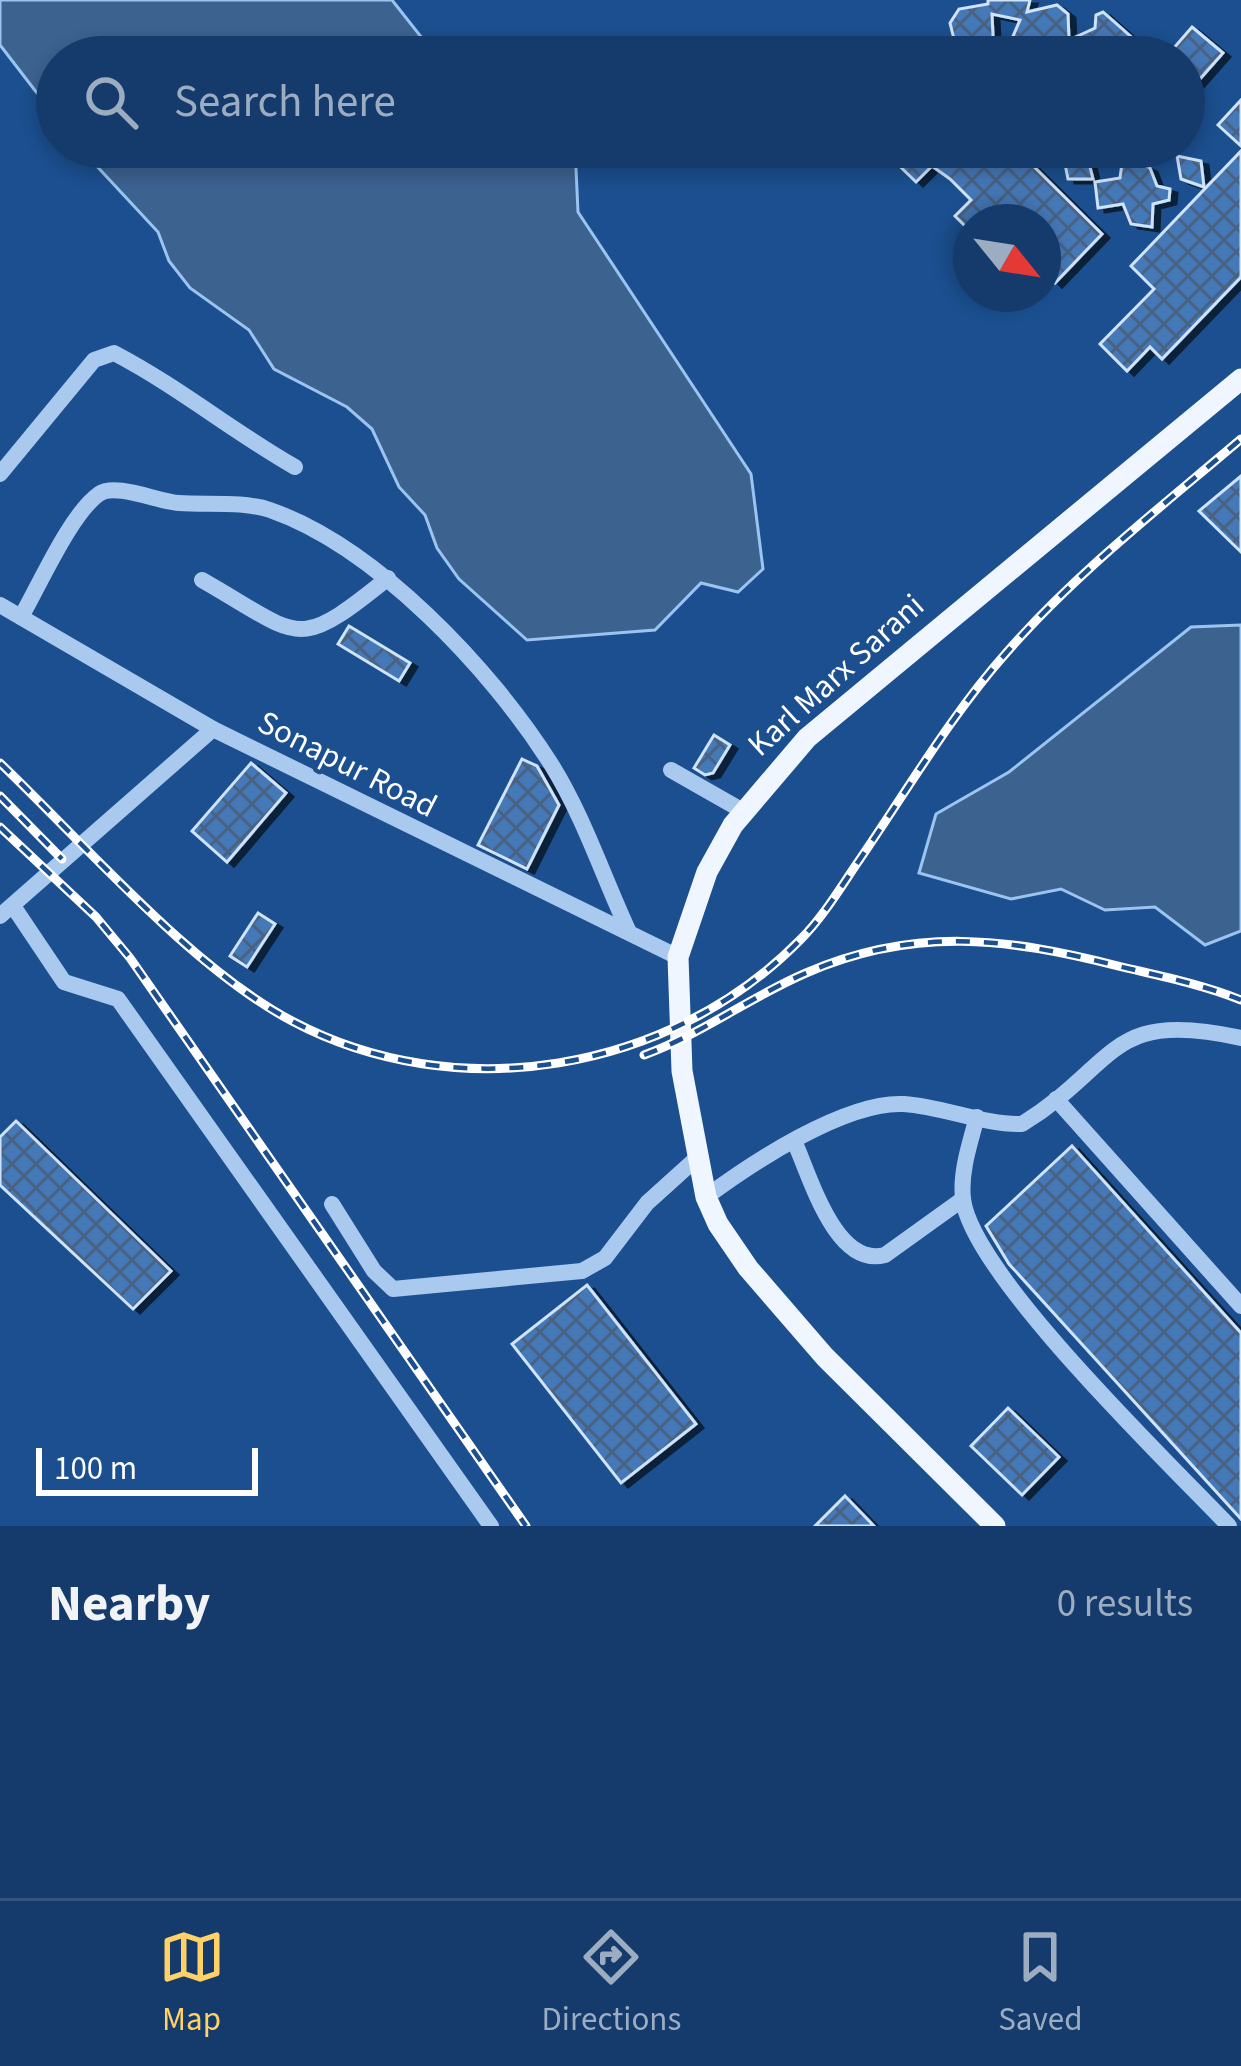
<!DOCTYPE html>
<html lang="en">
<head>
<meta charset="utf-8">
<style>
  body { margin:0; font-family:"Source Sans 3",sans-serif; background:#214673; color:#f1f3f6 }
  .compass { position:absolute; left:953px; top:204px; width:108px; height:108px; border-radius:50%; background:#143b6b; box-shadow:0 6px 18px #0003; rotate:120deg }
  .scale { position:absolute; left:36px; bottom:30px; width:222px; box-sizing:border-box; padding-left:12px; border:6px solid #fff; border-top:0; font-size:33px; line-height:42px; white-space:nowrap; color:#fff; -webkit-text-stroke:9px #1b4f8f; paint-order:stroke }
  .list { margin:0; padding:0; list-style:none }
  h2 { display:flex; justify-content:space-between; align-items:center; height:156px; margin:0; padding:0 48px; font-size:51px }
  h2 small { font-size:39px; font-weight:400; color:#9dadc1 }
  .icon { flex:none; width:66px; height:66px; fill:none; stroke:currentColor; stroke-width:2; stroke-linecap:round; stroke-linejoin:round }
  .map { position:relative; flex:none; width:1241px; height:1526px; overflow:hidden }
  .search { position:absolute; background:#143b6b; box-shadow:0 6px 18px #0003; left:36px; right:36px; top:36px; height:132px; display:flex; align-items:center; gap:30px; box-sizing:border-box; padding:0 42px; border-radius:66px; color:#9dadc1; font-size:45px }
  .sheet { height:372px; background:#143b6b }
  nav { display:flex; justify-content:space-around; align-items:center; box-sizing:border-box; height:168px; border-top:3px solid #33557e; background:#143b6b; font-size:33px; color:#9dadc1 }
  nav a { display:grid; justify-items:center; gap:6px }
  nav .on { color:#ffd166 }
  .map>svg:first-child { display:block }
  .water { fill:#3c6290; stroke:#9cc4f0; stroke-width:3 }
  .building { fill:url(#building-cross-hatch); stroke:#cfe3fa; stroke-width:3; filter:url(#shadow) }
  .lines { fill:none; stroke-linecap:round; stroke-linejoin:round }
  .minor { stroke:#a9c9ee; stroke-width:16 }
  .major { stroke:#f0f6ff; stroke-width:21 }
  .rail-casing { stroke:#fff; stroke-width:9 }
  .rail { stroke:#1b4f8f; stroke-width:4.5; stroke-dasharray:14; stroke-linecap:butt }
  .labels { text-anchor:middle; stroke-width:9; stroke-linejoin:round; paint-order:stroke }
  .street-label { font-size:33px; fill:#fff; stroke:#1b4f8f }
</style>
</head>
<body>
<div class="map">
<svg width="1241" height="1526" viewBox="0 0 1241 1526">
  <defs>
    <pattern id="building-cross-hatch" width="8" height="8" patternUnits="userSpaceOnUse" patternTransform="scale(3)"><rect width="8" height="8" fill="#4478b7"/><path d="M0 0l8 8M0 8l8-8" fill="none" stroke="#486282"/></pattern>
    <filter id="shadow"><feDropShadow dx="7" dy="4" stdDeviation="0" flood-color="#0009"/></filter>
  </defs>
  <rect width="100%" height="100%" fill="#1b4f8f"/>
  <g class="water">
    <path d="M0,0H392L437,57H57V119L0,45Z"/>
    <path d="M79,147H575L578,212L751,474L763,569L738,592L701,583L655,630L527,640L459,579L437,548L425,515L399,487L372,429L347,407L274,369L249,330L190,288L169,261L158,232Z"/>
    <path d="M1241,625V931L1205,945L1155,907L1105,910L1061,889L1011,899L919,873L936,814L1009,772L1191,627Z"/>
  </g>
  <g class="building">
    <path d="M988,0H1030L1027,12L1057,5L1068,14L1069,40L1095,28L1096,15L1103,12L1137,42L1126,48V57H1004L1020,20L992,14L994,57H979L976,48L954,39L950,23L959,9L988,4Z"/>
    <path d="M1192,27L1223,53L1184,97V57H1166Z"/>
    <path d="M1241,100V146L1218,125Z"/>
    <path d="M880,147H1014L1102,234L1055,283L1043,271V222H971V232L955,216L971,200L950,179L932,166L916,182Z"/>
    <path d="M1033,147H1067L1066,157L1088,159L1093,179H1068L1064,159L1033,154Z"/>
    <path d="M1241,151V277L1162,359L1150,347L1127,371L1100,344L1154,289L1131,266Z"/>
    <path d="M1123,156L1150,168L1157,186L1170,189L1169,200L1153,204L1152,227L1131,224L1123,204L1098,208L1095,182L1120,178Z"/>
    <path d="M1177,156L1201,161L1204,187L1181,179Z"/>
    <path d="M1241,476V552L1199,511Z"/>
    <path d="M349,626L410,663L399,681L338,644Z"/>
    <path d="M714,735L730,745L713,773L705,775L694,768Z"/>
    <path d="M522,759L537,766L559,805L527,869L478,845Z"/>
    <path d="M251,763L286,793L227,862L192,831Z"/>
    <path d="M258,913L275,924L247,967L230,956Z"/>
    <path d="M16,1121L171,1271L133,1309L0,1185V1137Z"/>
    <path d="M1072,1146L1241,1333V1519L1009,1264L986,1226Z"/>
    <path d="M587,1285L696,1424L621,1483L512,1344Z"/>
    <path d="M1008,1408L1059,1457L1022,1495L971,1446Z"/>
    <path d="M845,1496L874,1526H815Z"/>
  </g>
  <g class="lines">
    <g class="minor">
      <path d="M0,474L94,360L114,353C179,387 232,431 295,467"/>
      <path d="M202,580C302,637 294,654 388,578"/>
      <path d="M0,605L213,729L678,957"/>
      <path d="M21,617C39,586 71,513 99,494C115,482 159,502 179,503C207,505 243,501 270,510C376,547 491,669 551,764C583,815 603,876 628,930"/>
      <path d="M671,770L743,811"/>
      <path d="M13,906L64,982L118,999L491,1526"/>
      <path d="M0,916L213,729"/>
      <path d="M1056,1099L1241,1306"/>
      <path d="M977,1117C970,1143 960,1172 963,1199C972,1274 1170,1464 1229,1526"/>
      <path d="M795,1143C811,1179 836,1268 885,1255L963,1199"/>
      <path d="M706,1197C752,1163 845,1101 904,1104C945,1107 983,1125 1022,1124C1119,1064 1107,1008 1241,1038"/>
      <path d="M332,1204L374,1271L393,1289L582,1271L605,1258L647,1203L698,1157"/>
    </g>
    <path class="major" d="M995,1526L825,1357L748,1268L718,1224L706,1197L682,1071L678,957L707,872L733,825L807,738L1241,379"/>
    <g class="rail-casing">
      <g id="rail">
        <path d="M0,763C85,844 190,967 292,1021C456,1108 670,1073 801,939C824,916 842,885 860,859C908,789 951,715 1007,652C1076,573 1161,507 1241,439"/>
        <path d="M0,796L62,859"/>
        <path d="M0,827L96,917L130,958L526,1526"/>
        <path d="M644,1055C702,1034 750,997 806,973C915,926 1008,938 1118,966C1160,976 1201,984 1241,1000"/>
      </g>
    </g>
    <use href="#rail" class="rail"/>
  </g>
  <g class="labels">
    <g class="street-label">
      <text transform="translate(835 674) rotate(-42)" y="12">Karl Marx Sarani</text>
      <text transform="translate(348 763) rotate(27)" y="12">Sonapur Road</text>
    </g>
  </g>
</svg>
<svg class="compass" viewBox="-18 -18 36 36"><path d="M0-13l5 13h-10z" fill="#e53935"/><path d="M0 13l5-13h-10z" fill="#9dadc1"/></svg>
<div class="scale">100 m</div>
<div class="search"><svg class="icon" aria-label="search" viewBox="0 0 24 24"><circle cx="10" cy="10" r="6"/><path d="M15 15l6 6"/></svg>Search here</div>
</div>
<section class="sheet">
<h2>Nearby<small>0 results</small></h2>
<ul class="list">
</ul>
</section>
<nav>
<a class="on"><svg class="icon" aria-label="map" viewBox="0 0 24 24"><path d="M3 6l6-2 6 2 6-2v14l-6 2-6-2-6 2zM9 4v14M15 6v14"/></svg>Map</a>
<a><svg class="icon" aria-label="directions" viewBox="0 0 24 24"><path d="M12 3l9 9-9 9-9-9zM9 14v-3h6M13 9l2 2-2 2"/></svg>Directions</a>
<a><svg class="icon" aria-label="saved" viewBox="0 0 24 24"><path d="M7 4h10v16l-5-4-5 4z"/></svg>Saved</a>
</nav>
</body>
</html>
